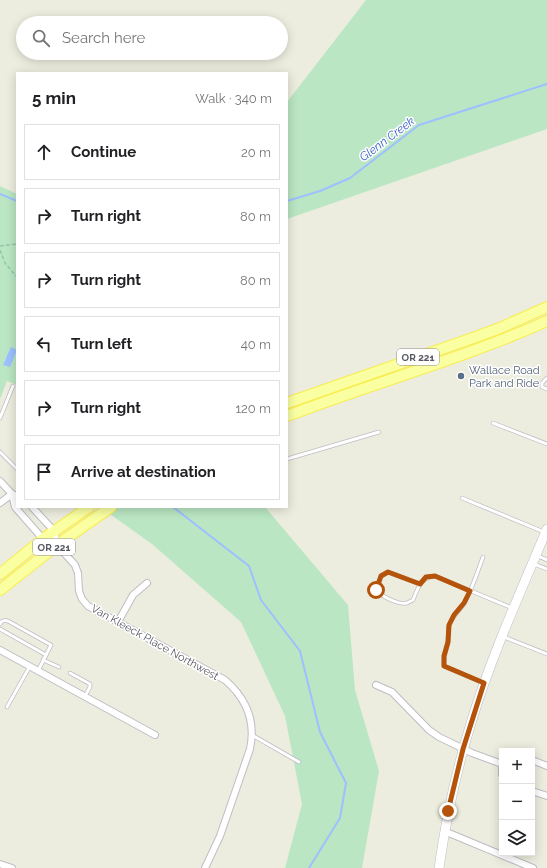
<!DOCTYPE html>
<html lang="en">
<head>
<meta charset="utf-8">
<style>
  body { margin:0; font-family:Raleway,sans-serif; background:#f6f6f6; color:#202124 }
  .controls { position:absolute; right:12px; bottom:12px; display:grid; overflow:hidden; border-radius:0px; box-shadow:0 2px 10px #0003 }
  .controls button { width:36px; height:36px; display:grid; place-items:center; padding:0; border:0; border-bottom:1px solid #e0e0e0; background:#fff; color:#202124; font:20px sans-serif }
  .stop { position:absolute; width:12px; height:12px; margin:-9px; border:3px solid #b45309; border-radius:50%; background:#fff }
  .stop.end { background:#b45309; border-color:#fff; box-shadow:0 1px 4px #0008 }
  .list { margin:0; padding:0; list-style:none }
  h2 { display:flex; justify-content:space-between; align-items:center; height:52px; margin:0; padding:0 16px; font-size:17px }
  h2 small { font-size:13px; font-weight:400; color:#757577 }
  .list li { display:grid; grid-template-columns:26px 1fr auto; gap:12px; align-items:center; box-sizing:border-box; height:56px; margin:0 8px 8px; padding:0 8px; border:1px solid #e0e0e0; border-radius:0px }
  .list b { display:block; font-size:15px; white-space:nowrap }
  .list em { font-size:13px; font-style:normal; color:#757577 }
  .icon { flex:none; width:22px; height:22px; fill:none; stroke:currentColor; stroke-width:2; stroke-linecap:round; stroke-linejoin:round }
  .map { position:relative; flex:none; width:547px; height:868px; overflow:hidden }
  .search { position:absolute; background:#fff; box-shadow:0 2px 10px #0003; left:16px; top:16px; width:272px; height:44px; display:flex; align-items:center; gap:10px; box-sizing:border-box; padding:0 14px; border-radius:22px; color:#757577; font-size:15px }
  .panel { position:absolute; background:#fff; box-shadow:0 2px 10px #0003; left:16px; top:72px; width:272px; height:436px; border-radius:0px }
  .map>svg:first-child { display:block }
  .green { fill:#bae6c3 }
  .water { fill:#9dc0ff }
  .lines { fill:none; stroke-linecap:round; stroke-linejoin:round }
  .stream { stroke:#9dc0ff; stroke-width:2 }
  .lane-casing { stroke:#bdbdc4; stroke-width:4.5 }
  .street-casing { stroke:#bdbdc4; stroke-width:8 }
  .secondary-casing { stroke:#bcbec7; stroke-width:10 }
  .primary-casing { stroke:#f9ed4c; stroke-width:12 }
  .path { stroke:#92c7ad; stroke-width:1.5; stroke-dasharray:4 2; stroke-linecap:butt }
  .lane { stroke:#fff; stroke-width:3 }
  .street { stroke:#fff; stroke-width:6 }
  .secondary { stroke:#fff; stroke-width:9 }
  .primary { stroke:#faffa2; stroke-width:10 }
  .route { stroke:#b45309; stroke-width:5 }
  .service-dot { fill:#5c6f8a; stroke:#fff; stroke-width:1.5 }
  .labels { text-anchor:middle; stroke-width:3; stroke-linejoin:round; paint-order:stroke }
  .shield { fill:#fff; stroke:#8a8c91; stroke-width:1 }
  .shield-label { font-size:10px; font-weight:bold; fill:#585a62 }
  .service-label { font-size:11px; fill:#4e5e75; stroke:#fff; text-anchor:start }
  .street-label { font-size:11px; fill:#585a62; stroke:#fff }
  .water-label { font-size:12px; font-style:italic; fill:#3961c8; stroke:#fff }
</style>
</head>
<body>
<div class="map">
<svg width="547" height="868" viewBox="0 0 547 868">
  <rect width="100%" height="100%" fill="#ededdf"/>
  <g class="green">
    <path d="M366,0H547V129L287,219V102Z"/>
    <path d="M0,186L17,194V385L7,381L0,399Z"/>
    <path d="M100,507H265L348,605L355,690L379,771L362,868H285L302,804L285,716L241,622L152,544Z"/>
  </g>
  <path class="water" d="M11,347L17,350L10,367L3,365Z"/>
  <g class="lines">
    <g class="stream">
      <path d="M0,194L17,201"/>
      <path d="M287,201L320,191L350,178L419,125L547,84"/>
      <path d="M173,507L249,566L261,600L300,651L320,732L346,783L340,818L309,868"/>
    </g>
    <g class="lane-casing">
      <g id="lane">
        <path d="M547,378L542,383V387L547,389"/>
        <path d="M0,418L13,386"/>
        <path d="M493,423L547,444"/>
        <path d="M0,452L17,469"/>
        <path d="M287,459L379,432"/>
        <path d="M462,498L544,532"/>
        <path d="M538,556L547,560"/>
        <path d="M534,564L547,569"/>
        <path d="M420,584L388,572L381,576L376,590C381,596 398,605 407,603C409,602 411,601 413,600C418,588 420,578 435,576L512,608"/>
        <path d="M0,624C1,621 4,620 8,621L51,645L38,671"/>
        <path d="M0,629L46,655"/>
        <path d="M504,637L547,654"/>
        <path d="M43,660L59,667"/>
        <path d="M70,673L90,684V687L85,696"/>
        <path d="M483,683L444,666C443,656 447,650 448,641C449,635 447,629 450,623C454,614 462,609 466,600C473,586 478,571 483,557"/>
        <path d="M7,707L30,666"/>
        <path d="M252,735L299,762"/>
      </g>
    </g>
    <g class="street-casing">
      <g id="street">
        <path d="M0,481L12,494L17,496"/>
        <path d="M12,494L15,507L43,539L57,545L75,565L78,573L79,591L82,599L88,606L225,680C247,699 256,721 250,749L220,836L205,868"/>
        <path d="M0,503L12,494"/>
        <path d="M32,507L54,531L57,545"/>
        <path d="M118,622L133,595L147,583"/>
        <path d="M0,650L155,735"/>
        <path d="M376,685L392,692L429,730L439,737L472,753L502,764"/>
        <path d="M532,760L547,766"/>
        <path d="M502,769V774"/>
        <path d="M532,791L547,796"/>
        <path d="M444,831L533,868"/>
        <path d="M0,864L12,868"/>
      </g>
    </g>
    <g class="secondary-casing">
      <path id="secondary" d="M439,868C446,819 456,771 471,723C491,657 520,593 547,529"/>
    </g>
    <g class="primary-casing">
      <g id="primary">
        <path d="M287,403L473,338L500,328L547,307"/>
        <path d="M287,416C373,383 462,359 547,321"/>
        <path d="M0,574L43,539L89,507"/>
        <path d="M0,590L57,545L111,507"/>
      </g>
    </g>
    <g class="path">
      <path d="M0,246L17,244"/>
      <path d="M0,250L5,263L17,277"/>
    </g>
    <use href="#lane" class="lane"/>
    <use href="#street" class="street"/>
    <use href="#secondary" class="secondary"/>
    <use href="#primary" class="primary"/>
  </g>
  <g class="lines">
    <path class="route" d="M376,590L381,576L388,572L420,584L426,577L435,576L470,591L464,603L454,615L449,625L448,642L444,656V666L484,683L463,749L448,811"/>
  </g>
  <circle class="service-dot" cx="461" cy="376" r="4"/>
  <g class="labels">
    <g class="shield">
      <rect x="397" y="349" width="42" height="16" rx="3"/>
      <rect x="33" y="539" width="42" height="16" rx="3"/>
    </g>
    <g class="shield-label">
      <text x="418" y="361">OR 221</text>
      <text x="54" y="551">OR 221</text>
    </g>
    <g class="service-label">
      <text x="469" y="374">Wallace Road<tspan x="469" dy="13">Park and Ride</tspan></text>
    </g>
    <g class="street-label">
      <text transform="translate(155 642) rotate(29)" y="4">Van Kleeck Place Northwest</text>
    </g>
    <g class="water-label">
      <text transform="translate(387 139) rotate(-37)" y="4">Glenn Creek</text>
    </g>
  </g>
</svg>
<div class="controls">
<button>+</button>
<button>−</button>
<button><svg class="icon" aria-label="layers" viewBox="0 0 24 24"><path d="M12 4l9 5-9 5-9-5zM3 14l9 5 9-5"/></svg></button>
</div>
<div class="stop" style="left:376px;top:590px"></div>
<div class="stop end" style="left:448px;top:811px"></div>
<div class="search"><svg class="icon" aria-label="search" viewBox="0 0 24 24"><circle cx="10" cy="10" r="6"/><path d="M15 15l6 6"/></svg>Search here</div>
<section class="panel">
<h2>5 min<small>Walk · 340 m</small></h2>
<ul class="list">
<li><svg class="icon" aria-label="ahead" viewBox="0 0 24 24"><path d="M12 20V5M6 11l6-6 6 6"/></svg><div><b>Continue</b></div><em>20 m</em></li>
<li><svg class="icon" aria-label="right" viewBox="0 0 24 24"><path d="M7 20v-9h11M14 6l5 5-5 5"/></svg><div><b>Turn right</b></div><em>80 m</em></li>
<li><svg class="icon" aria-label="right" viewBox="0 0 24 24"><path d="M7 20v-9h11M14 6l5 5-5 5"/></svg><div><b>Turn right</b></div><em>80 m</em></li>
<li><svg class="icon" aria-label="left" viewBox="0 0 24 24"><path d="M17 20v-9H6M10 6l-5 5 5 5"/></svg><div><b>Turn left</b></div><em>40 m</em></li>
<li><svg class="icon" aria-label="right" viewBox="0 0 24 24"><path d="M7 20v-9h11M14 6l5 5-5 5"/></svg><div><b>Turn right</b></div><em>120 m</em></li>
<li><svg class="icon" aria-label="arrive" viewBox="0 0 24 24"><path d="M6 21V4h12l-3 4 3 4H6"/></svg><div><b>Arrive at destination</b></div></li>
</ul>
</section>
</div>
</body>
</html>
